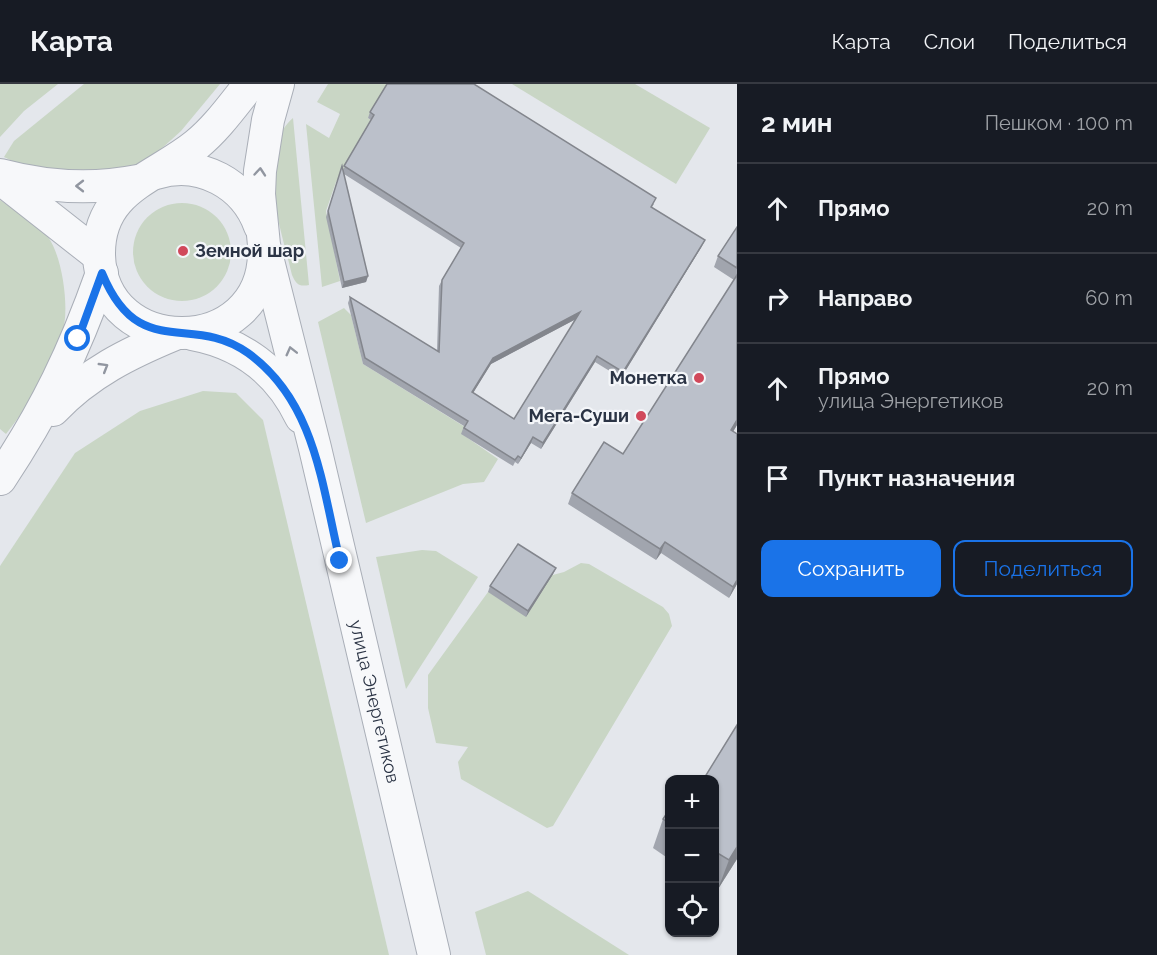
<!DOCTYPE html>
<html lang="ru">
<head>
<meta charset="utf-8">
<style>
  body { margin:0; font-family:Raleway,sans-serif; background:#20242c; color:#f1f3f6 }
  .controls { position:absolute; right:18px; bottom:18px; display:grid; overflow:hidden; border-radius:12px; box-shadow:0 2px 4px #0004 }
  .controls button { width:54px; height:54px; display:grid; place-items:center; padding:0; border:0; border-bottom:2px solid #363941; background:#171b24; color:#f1f3f6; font:30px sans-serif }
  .stop { position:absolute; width:18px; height:18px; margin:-14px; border:4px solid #1a73e8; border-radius:50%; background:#fff }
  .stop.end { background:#1a73e8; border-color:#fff; box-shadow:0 2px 6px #0008 }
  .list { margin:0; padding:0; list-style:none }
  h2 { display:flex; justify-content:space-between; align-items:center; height:78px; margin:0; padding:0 24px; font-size:26px }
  h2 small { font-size:20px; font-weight:400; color:#9ea1a6 }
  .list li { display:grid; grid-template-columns:39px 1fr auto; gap:18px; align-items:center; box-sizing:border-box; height:90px; padding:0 24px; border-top:2px solid #363941 }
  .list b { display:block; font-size:22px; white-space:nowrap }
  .list p { margin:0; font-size:20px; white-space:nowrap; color:#9ea1a6 }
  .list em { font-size:20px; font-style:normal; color:#9ea1a6 }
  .actions { display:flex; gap:12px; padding:18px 24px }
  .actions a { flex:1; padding:14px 0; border:2px solid #1a73e8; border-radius:12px; text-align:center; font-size:21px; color:#1a73e8 }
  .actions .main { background:#1a73e8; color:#fff }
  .icon { flex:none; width:33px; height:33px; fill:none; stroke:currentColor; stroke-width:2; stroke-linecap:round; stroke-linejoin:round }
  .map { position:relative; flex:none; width:737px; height:871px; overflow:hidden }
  header { display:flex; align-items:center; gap:36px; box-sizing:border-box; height:84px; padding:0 30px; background:#171b24; border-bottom:2px solid #363941 }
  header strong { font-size:28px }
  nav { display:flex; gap:33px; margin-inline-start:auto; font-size:21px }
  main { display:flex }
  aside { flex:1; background:#171b24 }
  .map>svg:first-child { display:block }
  .green { fill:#c9d6c5 }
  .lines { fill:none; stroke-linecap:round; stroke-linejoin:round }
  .street-casing { stroke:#a9aeb7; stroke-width:34 }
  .street { stroke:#f7f8fa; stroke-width:32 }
  .wall { fill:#a1a5ae; fill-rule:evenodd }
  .shaded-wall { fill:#83868d }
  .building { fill:#bbc0ca; stroke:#83868d; stroke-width:1.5; fill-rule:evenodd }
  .oneway { stroke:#9196a0 }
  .route { stroke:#1a73e8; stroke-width:8 }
  .poi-dot { fill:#d1495b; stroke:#f4f6f9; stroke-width:2 }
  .labels { text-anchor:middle; stroke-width:4.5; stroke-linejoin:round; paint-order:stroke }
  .poi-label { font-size:18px; font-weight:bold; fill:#2b3445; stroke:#f4f6f9; text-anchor:end }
  .street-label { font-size:18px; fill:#2b3445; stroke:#f4f6f9 }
</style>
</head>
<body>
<header>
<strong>Карта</strong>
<nav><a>Карта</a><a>Слои</a><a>Поделиться</a></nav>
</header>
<main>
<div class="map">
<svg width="737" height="871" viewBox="0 0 737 871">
  <rect width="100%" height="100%" fill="#e4e7ec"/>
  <g class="green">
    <path d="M0,0H58L24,27L0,53Z"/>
    <path d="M84,0H220L181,47L150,75L117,91L35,88L4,73L14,57Z"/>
    <path d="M328,0H388L368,34L372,37L336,98L326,127L340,197L322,203L306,40L329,54L340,30L317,18Z"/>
    <path d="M512,0H635L710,44L676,100Z"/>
    <path d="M293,34L309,201C299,203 296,200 292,191C282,148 253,69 293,34Z"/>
    <path d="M0,116C16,127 40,138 50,156C63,177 70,227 62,250C50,286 30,320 6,350L0,345Z"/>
    <circle cx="182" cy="168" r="49"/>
    <path d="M344,224L351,231L363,280L465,343L462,350L498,375L484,398L463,400L366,439L318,238Z"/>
    <path d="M203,307L236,309L263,336L389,871H0V482L75,369L140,327Z"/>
    <path d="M422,466L436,467L478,493L406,605L376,473Z"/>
    <path d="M581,479L589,480L663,523L669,530L672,542L553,742L547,744L461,695L458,678L468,663L436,659L428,624V591L488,508L564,488Z"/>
    <path d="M528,807L629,871H486L475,828Z"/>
  </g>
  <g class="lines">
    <g class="street-casing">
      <g id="street">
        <path d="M250,0C233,21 217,44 196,61C154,95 98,105 99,171C102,276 264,275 264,168"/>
        <path id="s1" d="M278,0L268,36L260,87L259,110L264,161L315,364L434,871"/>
        <path d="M156,89C200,75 245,100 260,142"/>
        <path d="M0,91C45,103 92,106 138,97"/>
        <path d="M1,95L99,172"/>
        <path d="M192,250C241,259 279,287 301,333"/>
        <path d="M53,326C88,289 129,269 175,250"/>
        <path d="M0,395C46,326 74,268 102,189"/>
      </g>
    </g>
    <use href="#street" class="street"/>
  </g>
  <g class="wall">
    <path d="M370,28L654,120L652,123L702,162L621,294L595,278L541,365L531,359L518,380L515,378L513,382L461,350L464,342L363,280L348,219L350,213L437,267L439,202L442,196L461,164L344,90L368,192L366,198L342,204L326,133L342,82L343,86L371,36L368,34ZM576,235L514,335L473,309L491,280Z"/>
    <path d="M737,143V341L733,348L737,500L729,514L661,469L656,476L568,420L572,409L623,370L734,196L714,183L718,172Z"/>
    <path d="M556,484L553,490L526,533L488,508L490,502Z"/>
    <path d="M714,696L737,775L718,805L714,802Z"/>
    <path d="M669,726V775L653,764L663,735Z"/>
  </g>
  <g class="shaded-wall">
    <path d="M705,156L702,162L621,294L623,288Z"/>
    <path d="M368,192L366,198L342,204L344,198Z"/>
    <path d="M580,228L578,234L491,280L470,314L472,308L493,274Z"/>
    <path d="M597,272L595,278L541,365L543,359Z"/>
    <path d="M737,336V341L727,357L731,346Z"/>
    <path d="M533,353L531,359L518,380L521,374Z"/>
    <path d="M665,458L661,469L656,476L660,465Z"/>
    <path d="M556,484L553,490L526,533L528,527Z"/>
    <path d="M737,496V500L729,514L733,503Z"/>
    <path d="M737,763V775L718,805L729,776Z"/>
  </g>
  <g class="building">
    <path d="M387,0H474L656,114L651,123L705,156L623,288L597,272L543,359L533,353L521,374L518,372L515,376L464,344L468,337L365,274L350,213L439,268L442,196L464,159L344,82L374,31L370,28ZM580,228L514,335L472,308L493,274Z"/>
    <path d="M342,82L368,192L344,198L328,127Z"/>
    <path d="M737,143V184L718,172Z"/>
    <path d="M737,191V336L731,346L737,350V496L733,503L665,458L660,465L572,409L604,358L623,370Z"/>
    <path d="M518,460L556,484L528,527L490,502Z"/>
    <path d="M737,641V763L729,776L714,767V696H703Z"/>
    <path d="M669,726V739L663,735Z"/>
  </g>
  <defs><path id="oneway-chevron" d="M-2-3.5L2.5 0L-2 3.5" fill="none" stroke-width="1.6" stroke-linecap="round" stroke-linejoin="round" transform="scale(1.5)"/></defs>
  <g class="oneway">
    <use href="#oneway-chevron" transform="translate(260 88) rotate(-85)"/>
    <use href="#oneway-chevron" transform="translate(80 102) rotate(-180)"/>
    <use href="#oneway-chevron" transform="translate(291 267) rotate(-104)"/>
    <use href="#oneway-chevron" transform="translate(104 283) rotate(-31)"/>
  </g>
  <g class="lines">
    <path class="route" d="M78,255L102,189C139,279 191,228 248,269C316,318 322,403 340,477"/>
  </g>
  <g class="poi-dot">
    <circle cx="183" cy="167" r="6"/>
    <circle cx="699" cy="294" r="6"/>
    <circle cx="641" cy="332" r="6"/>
  </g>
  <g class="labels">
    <g class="poi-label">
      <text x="195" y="173" text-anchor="start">Земной шар</text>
      <text x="687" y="300">Монетка</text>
      <text x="629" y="338">Мега-Суши</text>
    </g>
    <g class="street-label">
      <text dy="6" stroke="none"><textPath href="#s1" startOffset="633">улица Энергетиков</textPath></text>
    </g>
  </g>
</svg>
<div class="controls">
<button>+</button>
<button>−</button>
<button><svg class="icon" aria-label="locate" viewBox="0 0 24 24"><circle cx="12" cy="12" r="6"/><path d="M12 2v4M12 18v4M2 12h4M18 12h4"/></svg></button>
</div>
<div class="stop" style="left:78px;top:255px"></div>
<div class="stop end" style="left:340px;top:477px"></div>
</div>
<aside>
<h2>2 мин<small>Пешком · 100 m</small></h2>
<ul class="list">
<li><svg class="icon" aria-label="ahead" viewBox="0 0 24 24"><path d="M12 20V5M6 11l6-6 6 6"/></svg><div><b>Прямо</b></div><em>20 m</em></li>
<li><svg class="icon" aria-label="right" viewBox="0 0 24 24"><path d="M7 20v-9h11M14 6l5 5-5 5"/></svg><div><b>Направо</b></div><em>60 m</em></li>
<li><svg class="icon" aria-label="ahead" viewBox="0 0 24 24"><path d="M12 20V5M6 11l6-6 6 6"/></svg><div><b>Прямо</b><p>улица Энергетиков</p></div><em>20 m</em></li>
<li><svg class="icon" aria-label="arrive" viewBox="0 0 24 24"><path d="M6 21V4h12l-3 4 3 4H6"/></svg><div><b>Пункт назначения</b></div></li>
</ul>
<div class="actions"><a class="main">Сохранить</a><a>Поделиться</a></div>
</aside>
</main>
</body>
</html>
